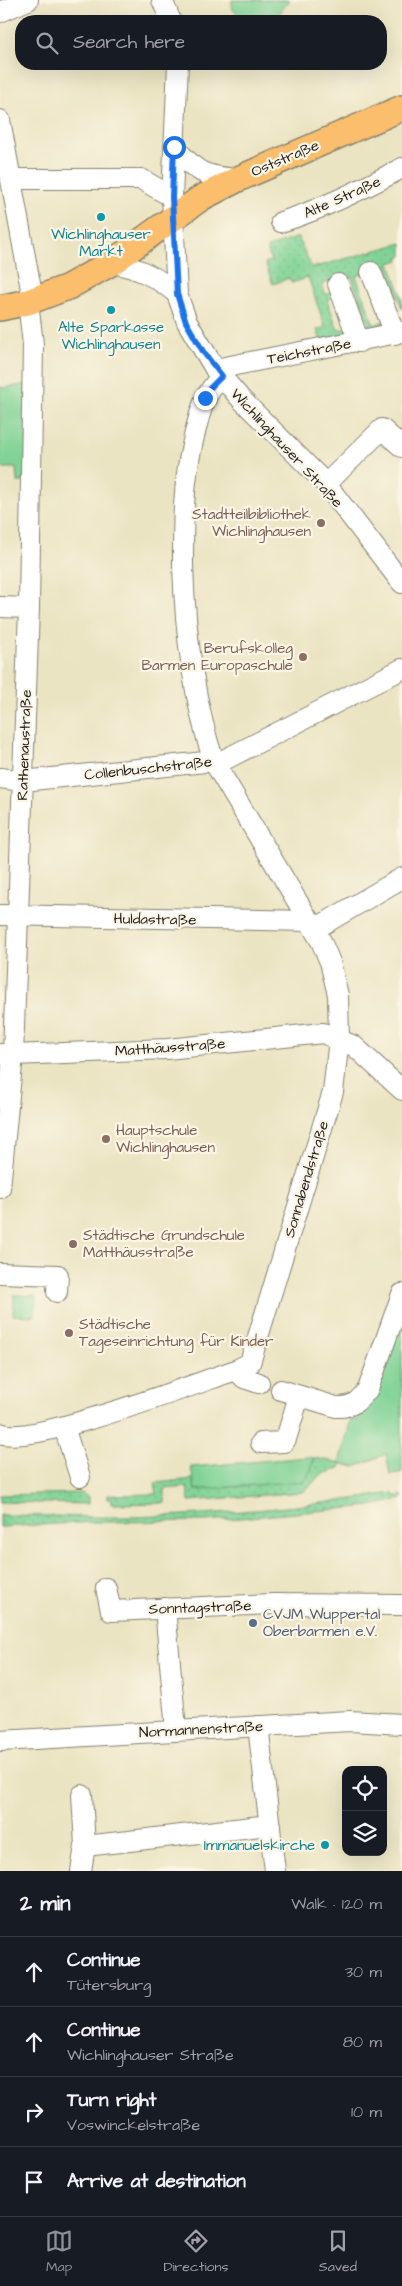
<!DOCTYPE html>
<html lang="en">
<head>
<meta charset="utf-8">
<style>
  body { margin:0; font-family:"Architects Daughter",sans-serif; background:#242831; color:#f1f3f6 }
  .controls { position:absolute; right:15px; bottom:15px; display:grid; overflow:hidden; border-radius:10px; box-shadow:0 5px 20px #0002 }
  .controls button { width:45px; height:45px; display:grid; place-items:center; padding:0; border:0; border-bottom:1px solid #363941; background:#171b24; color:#f1f3f6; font:25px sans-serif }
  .stop { position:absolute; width:15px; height:15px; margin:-11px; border:4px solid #1a73e8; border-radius:50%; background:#fff }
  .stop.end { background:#1a73e8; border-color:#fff; box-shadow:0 1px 5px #0008 }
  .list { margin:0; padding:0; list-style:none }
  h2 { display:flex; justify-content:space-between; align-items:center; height:65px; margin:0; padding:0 20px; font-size:21px }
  h2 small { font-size:16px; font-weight:400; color:#9ea1a6 }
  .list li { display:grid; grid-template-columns:32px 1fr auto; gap:15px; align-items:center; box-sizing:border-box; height:70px; padding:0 20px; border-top:1px solid #363941 }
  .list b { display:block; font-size:19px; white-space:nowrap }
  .list p { margin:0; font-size:16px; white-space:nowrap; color:#9ea1a6 }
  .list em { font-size:16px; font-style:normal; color:#9ea1a6 }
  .icon { flex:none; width:28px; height:28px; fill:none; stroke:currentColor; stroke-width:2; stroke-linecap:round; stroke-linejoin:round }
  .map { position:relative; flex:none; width:402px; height:1871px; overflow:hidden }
  .search { position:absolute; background:#171b24; box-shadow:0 5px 20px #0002; left:15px; right:15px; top:15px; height:55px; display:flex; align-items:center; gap:12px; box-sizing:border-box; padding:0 18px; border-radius:20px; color:#9ea1a6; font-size:19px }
  .sheet { height:345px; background:#171b24 }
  nav { display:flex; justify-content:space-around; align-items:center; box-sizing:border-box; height:70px; border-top:1px solid #363941; background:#171b24; font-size:14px; color:#9ea1a6 }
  nav a { display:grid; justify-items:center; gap:2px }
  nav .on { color:#8c9099 }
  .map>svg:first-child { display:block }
  .grass { fill:url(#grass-dots); stroke:#4e7858 }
  .green { fill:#80d395; stroke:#4e7858 }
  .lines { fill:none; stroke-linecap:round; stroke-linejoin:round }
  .minor-casing { stroke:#84806f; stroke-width:22 }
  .major-casing { stroke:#84806f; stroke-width:28 }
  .minor { stroke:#fff; stroke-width:20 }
  .major { stroke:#fabe6d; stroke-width:25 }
  .route { stroke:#1a73e8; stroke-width:6 }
  .culture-dot { fill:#0f9aa8; stroke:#fcf5e5; stroke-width:2 }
  .education-dot { fill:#8d6e63; stroke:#fcf5e5; stroke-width:2 }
  .service-dot { fill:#5c6f8a; stroke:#fcf5e5; stroke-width:2 }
  .labels { text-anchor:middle; stroke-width:4.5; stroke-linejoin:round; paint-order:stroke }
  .street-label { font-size:15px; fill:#1c1c1c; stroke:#fcf5e5 }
  .culture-label { font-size:15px; fill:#0d838f; stroke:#fcf5e5 }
  .education-label { font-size:15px; fill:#785e54; stroke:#fcf5e5; text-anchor:start }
  .service-label { font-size:15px; fill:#4e5e75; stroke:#fcf5e5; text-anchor:start }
</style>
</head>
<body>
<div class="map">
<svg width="402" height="1871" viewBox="0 0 402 1871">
  <defs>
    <pattern id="grass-dots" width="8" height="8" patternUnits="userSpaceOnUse" patternTransform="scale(1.25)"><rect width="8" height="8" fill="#80d395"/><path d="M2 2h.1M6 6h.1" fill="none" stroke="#6eb580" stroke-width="1.8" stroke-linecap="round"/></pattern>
  </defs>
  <rect width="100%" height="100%" fill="#fcf5e5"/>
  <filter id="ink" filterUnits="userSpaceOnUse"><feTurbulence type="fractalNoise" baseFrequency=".02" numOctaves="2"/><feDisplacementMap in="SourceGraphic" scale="10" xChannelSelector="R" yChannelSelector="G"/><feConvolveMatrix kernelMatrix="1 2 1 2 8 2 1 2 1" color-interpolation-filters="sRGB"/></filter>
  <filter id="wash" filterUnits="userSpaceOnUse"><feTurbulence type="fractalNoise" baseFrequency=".0096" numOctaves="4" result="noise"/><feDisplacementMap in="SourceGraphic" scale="20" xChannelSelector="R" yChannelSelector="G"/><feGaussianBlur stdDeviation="1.12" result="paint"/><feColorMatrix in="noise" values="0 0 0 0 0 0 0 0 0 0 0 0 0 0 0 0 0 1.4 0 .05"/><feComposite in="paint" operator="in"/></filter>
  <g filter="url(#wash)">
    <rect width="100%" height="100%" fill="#ebe4c2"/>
    <g class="grass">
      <path d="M298,237L312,268L402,243V256L398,257L399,260L390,263L402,298V308L386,265L356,276L374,325L384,321V327L362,332L360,328L369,324L351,276L322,284L325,294L332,293L336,296L327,300L338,330L347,328L350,334L321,340L317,330L325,327L308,277L292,283L289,278L273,284L265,263L271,261L267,248Z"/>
      <path d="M314,1458L342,1463L339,1469L322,1474L303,1492L189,1501L187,1487L165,1489V1503L111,1504V1499H108V1495L157,1494L155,1483L194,1479L195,1490L314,1462Z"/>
      <path d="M82,1493L88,1497V1504L0,1502V1495Z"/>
      <path d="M393,1493L394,1496L402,1495V1499L371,1506L207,1521L95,1522L0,1527V1515C43,1515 86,1518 129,1517C217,1515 306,1507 393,1493Z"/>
    </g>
    <g class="green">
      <path d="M232,0H290L273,21H246L232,9Z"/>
      <path d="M28,384L27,482H17L16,468H0V387L4,388Z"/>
      <path d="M14,1295L36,1296L35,1316L13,1315Z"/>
      <path d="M402,1318V1472L390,1475L386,1454L355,1467L339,1463L351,1419L358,1420L359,1414L372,1395Z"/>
      <path d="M309,1457L314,1458L311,1470L304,1481L195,1490L191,1467Z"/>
    </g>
  </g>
  <g filter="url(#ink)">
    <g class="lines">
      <g class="minor-casing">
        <g id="minor">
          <path d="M162,0L171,21"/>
          <path d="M0,12L28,0"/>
          <path d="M178,64L172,197L177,294L187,322L215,369L241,399L326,484L402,583"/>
          <path d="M0,120L33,300"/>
          <path d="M174,147C198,173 202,176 238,179"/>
          <path d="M11,179H141L172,197"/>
          <path d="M281,222C323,209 363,189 402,168"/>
          <path d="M111,263C138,267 157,277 177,294"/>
          <path d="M371,272L395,334"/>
          <path d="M338,284L359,342"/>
          <path d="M215,369L402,332"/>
          <path d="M326,484L382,429L402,447"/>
          <path d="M0,607L29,608"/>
          <path d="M0,778L23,781L224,760L402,669"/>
          <path d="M0,915L311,921"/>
          <path d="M315,929L402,878"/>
          <path d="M0,1054L13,1055L167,1049L323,1033L354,1046L402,1090"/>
          <path d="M0,1188L13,1055L29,608L33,344L28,302"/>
          <path d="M0,1273L58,1275L57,1292"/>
          <path d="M236,1370L244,1378L259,1383"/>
          <path d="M281,1390L336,1407C352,1408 359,1401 368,1389L402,1294"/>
          <path d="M64,1427L80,1477"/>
          <path d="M0,1433C30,1447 197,1383 236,1370L250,1363L333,1092L339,1039L338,995L330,962L321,941L214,762C193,698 185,632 183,565C183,522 183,482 193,441C199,416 203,394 222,376"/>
          <path d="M261,1443L284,1442L286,1439L299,1396"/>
          <path d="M106,1588L111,1611L273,1604L402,1605"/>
          <path d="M165,1608L176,1730"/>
          <path d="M258,1726L275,1871"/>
          <path d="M0,1741L350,1721L402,1724"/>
          <path d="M85,1846L270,1825"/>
          <path d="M81,1871L85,1846L82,1795"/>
        </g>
      </g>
      <g class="major-casing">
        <path id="major" d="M0,308L28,302L68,287L111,263L201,198L238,179L402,108"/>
      </g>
      <use href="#minor" class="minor"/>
      <use href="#major" class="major"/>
    </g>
  </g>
  <g class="lines" filter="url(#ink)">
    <path class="route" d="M174,147L172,197L177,294L186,322L204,353L222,376L210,388L205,398"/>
  </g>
  <g class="culture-dot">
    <circle cx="101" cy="217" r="5"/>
    <circle cx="111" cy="310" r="5"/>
    <circle cx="325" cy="1845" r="5"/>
  </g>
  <g class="education-dot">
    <circle cx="321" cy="523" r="5"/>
    <circle cx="303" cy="657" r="5"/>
    <circle cx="106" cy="1139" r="5"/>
    <circle cx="73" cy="1244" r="5"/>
    <circle cx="69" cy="1333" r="5"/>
  </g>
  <circle class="service-dot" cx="253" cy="1623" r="5"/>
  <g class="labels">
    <g class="street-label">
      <text transform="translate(285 158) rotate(-23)" y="5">Oststraße</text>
      <text transform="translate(342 197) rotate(-24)" y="5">Alte Straße</text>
      <text transform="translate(309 351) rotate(-11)" y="5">Teichstraße</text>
      <text transform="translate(287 448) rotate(47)" y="5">Wichlinghauser Straße</text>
      <text transform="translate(24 745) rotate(-88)" y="5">Rathenaustraße</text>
      <text transform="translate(148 768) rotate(-6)" y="5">Collenbuschstraße</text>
      <text transform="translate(155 919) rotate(1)" y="5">Huldastraße</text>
      <text transform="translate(170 1047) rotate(-4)" y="5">Matthäusstraße</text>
      <text transform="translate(306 1179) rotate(-73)" y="5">Sonnabendstraße</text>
      <text transform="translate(200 1607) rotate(-2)" y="5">Sonntagstraße</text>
      <text transform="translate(201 1729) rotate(-3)" y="5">Normannenstraße</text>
    </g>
    <g class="culture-label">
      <text x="101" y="239">Wichlinghauser<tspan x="101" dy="17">Markt</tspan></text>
      <text x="111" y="332">Alte Sparkasse<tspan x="111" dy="17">Wichlinghausen</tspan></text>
      <text x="315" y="1850" text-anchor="end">Immanuelskirche</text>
    </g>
    <g class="education-label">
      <text x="311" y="519" text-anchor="end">Stadtteilbibliothek<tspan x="311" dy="17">Wichlinghausen</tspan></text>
      <text x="293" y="653" text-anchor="end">Berufskolleg<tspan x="293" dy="17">Barmen Europaschule</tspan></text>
      <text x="116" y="1135">Hauptschule<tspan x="116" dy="17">Wichlinghausen</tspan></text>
      <text x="83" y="1240">Städtische Grundschule<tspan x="83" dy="17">Matthäusstraße</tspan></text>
      <text x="79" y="1329">Städtische<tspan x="79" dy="17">Tageseinrichtung für Kinder</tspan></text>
    </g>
    <g class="service-label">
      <text x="263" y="1619">CVJM Wuppertal<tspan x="263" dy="17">Oberbarmen e.V.</tspan></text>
    </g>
  </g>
</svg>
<div class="controls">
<button><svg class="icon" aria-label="locate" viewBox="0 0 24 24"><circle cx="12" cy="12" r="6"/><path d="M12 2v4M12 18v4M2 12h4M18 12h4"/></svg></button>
<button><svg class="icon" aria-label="layers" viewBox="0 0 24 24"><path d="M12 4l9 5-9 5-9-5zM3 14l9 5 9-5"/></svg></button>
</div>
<div class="stop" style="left:174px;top:147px"></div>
<div class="stop end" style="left:205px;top:398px"></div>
<div class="search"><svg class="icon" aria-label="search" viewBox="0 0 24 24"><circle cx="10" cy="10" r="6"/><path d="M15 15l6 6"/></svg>Search here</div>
</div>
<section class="sheet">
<h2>2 min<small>Walk · 120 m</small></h2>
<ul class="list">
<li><svg class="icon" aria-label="ahead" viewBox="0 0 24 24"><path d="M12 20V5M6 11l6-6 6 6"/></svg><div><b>Continue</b><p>Tütersburg</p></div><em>30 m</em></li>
<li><svg class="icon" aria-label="ahead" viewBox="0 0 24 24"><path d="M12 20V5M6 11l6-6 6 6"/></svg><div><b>Continue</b><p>Wichlinghauser Straße</p></div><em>80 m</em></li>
<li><svg class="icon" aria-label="right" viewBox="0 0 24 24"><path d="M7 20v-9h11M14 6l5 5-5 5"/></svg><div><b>Turn right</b><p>Voswinckelstraße</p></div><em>10 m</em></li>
<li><svg class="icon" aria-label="arrive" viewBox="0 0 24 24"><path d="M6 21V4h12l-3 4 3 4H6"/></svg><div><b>Arrive at destination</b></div></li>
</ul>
</section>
<nav>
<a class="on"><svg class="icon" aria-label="map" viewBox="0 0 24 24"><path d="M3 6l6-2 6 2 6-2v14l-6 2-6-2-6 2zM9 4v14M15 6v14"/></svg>Map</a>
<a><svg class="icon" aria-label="directions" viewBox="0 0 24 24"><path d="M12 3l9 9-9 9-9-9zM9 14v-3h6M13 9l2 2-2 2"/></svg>Directions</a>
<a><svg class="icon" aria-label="saved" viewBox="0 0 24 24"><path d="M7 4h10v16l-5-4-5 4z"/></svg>Saved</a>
</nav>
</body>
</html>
